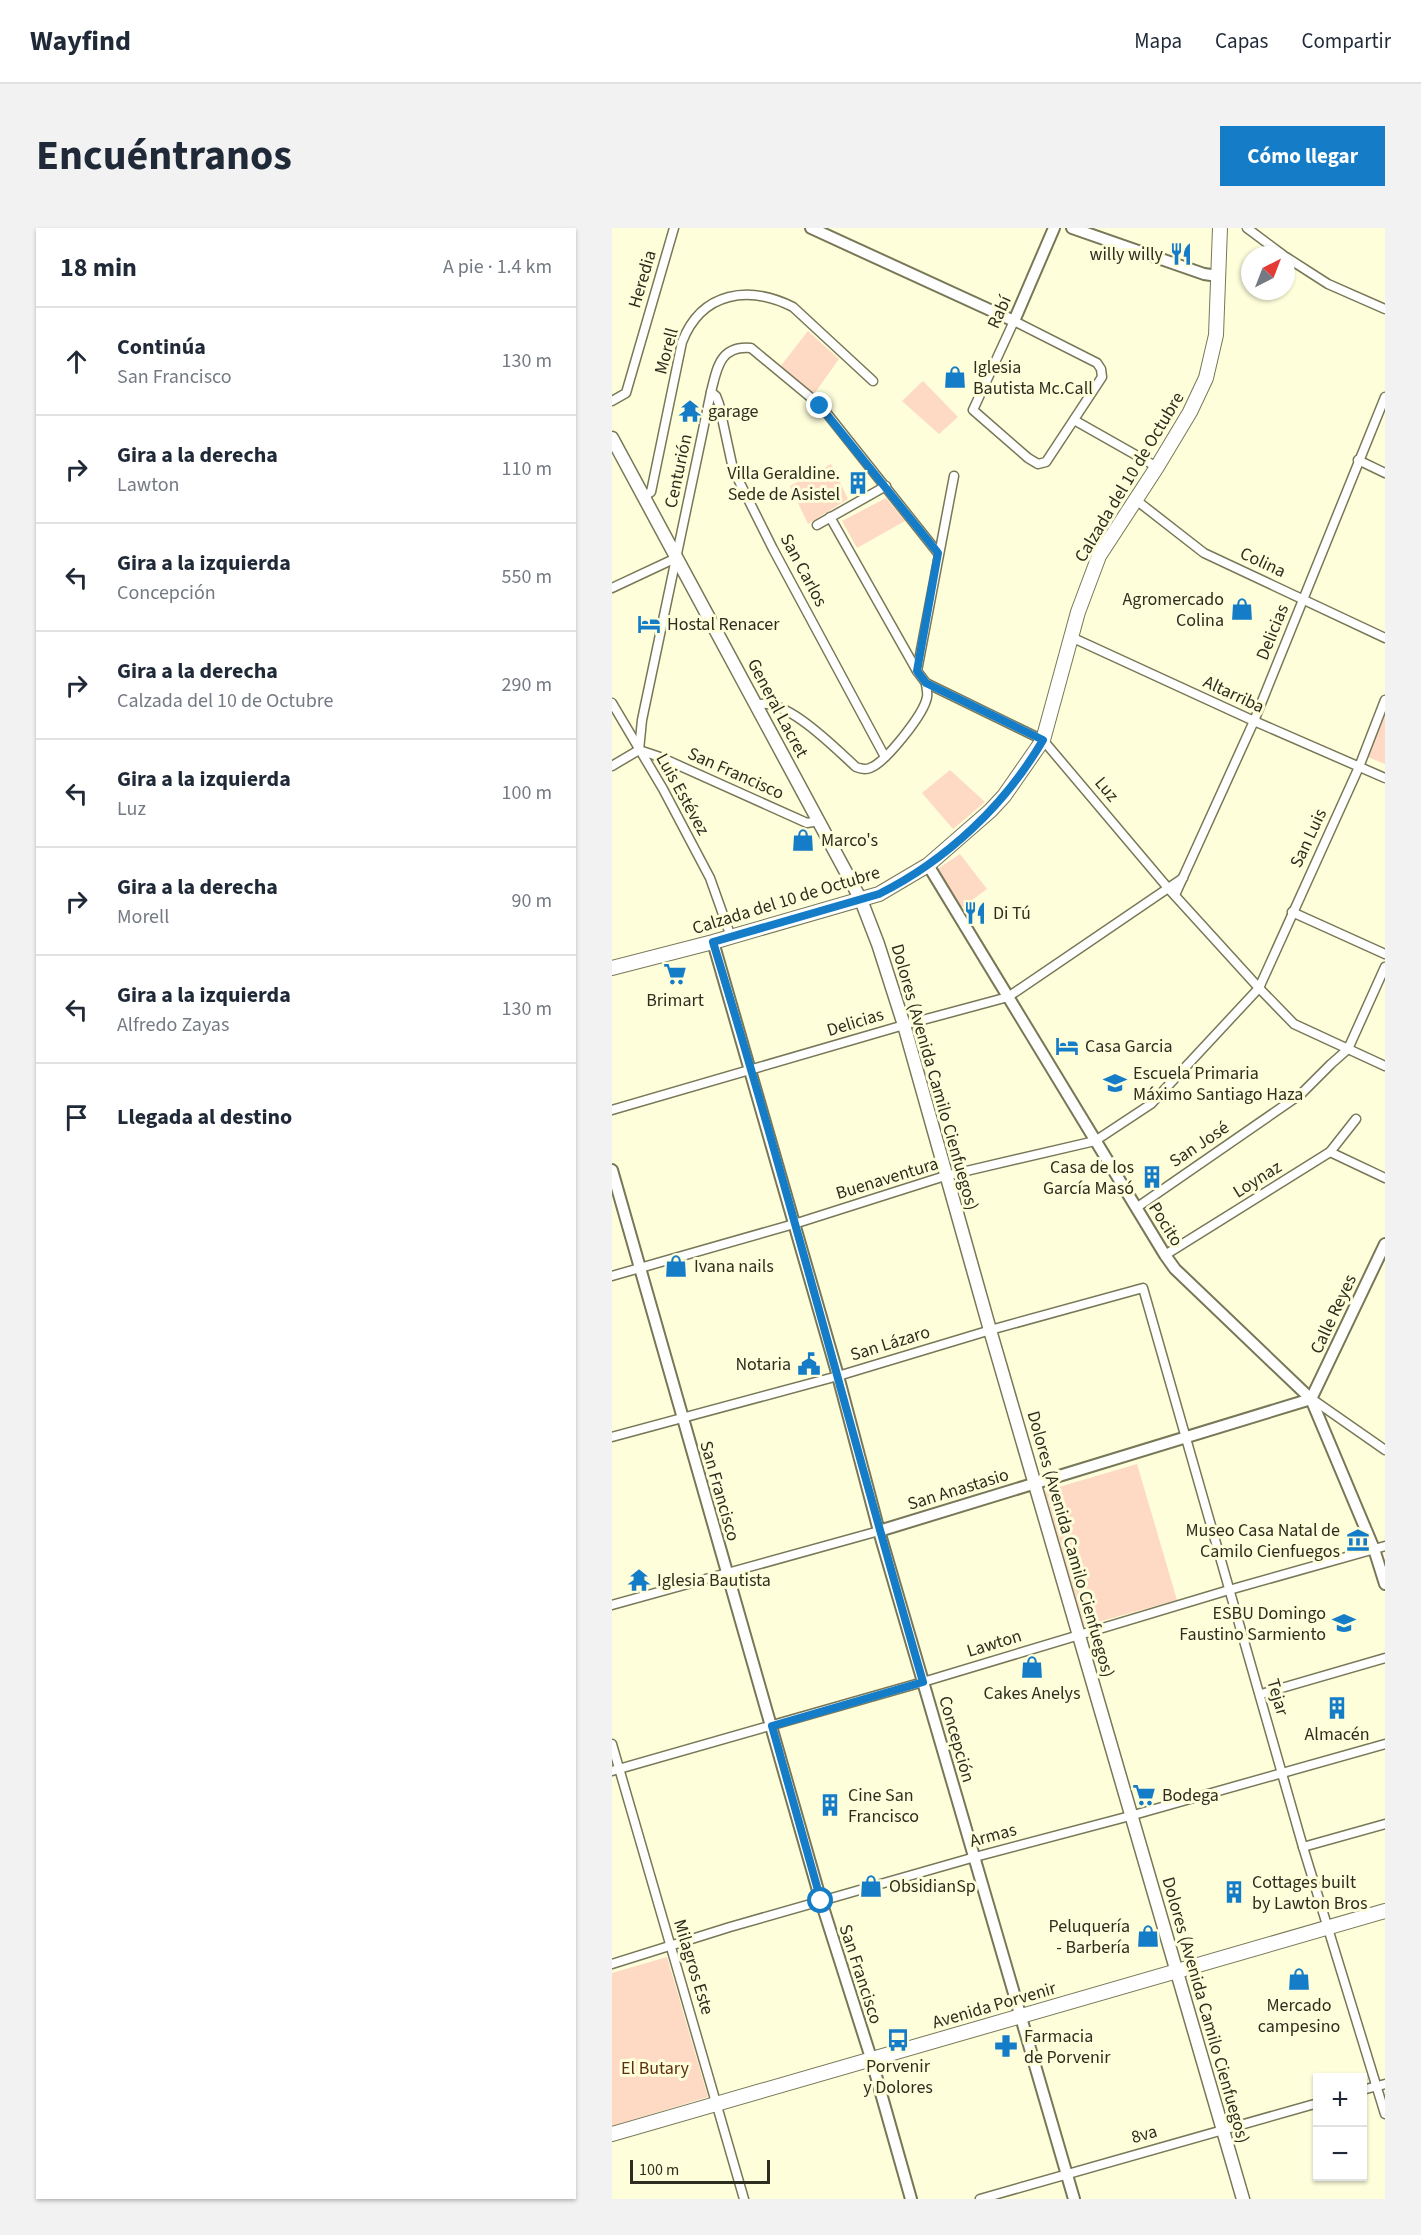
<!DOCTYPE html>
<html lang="es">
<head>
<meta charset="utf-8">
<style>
  body { margin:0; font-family:"Source Sans 3",sans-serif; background:#f2f2f3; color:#1f2937 }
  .controls { position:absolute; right:18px; bottom:18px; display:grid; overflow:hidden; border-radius:0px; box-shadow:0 2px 4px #0004 }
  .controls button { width:54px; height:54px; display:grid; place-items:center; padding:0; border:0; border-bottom:2px solid #e0e1e3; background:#fff; color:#1f2937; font:30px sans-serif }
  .compass { position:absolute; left:629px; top:18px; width:54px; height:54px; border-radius:50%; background:#fff; box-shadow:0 2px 4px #0004; rotate:42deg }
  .scale { position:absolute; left:18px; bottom:15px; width:140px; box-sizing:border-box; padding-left:6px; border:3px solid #2e2e20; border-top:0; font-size:16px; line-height:21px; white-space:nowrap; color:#2e2e20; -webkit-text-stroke:4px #fefedb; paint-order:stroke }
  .stop { position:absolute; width:18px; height:18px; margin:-14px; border:4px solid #157cc7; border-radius:50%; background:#fff }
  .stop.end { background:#157cc7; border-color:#fff; box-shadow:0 2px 6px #0008 }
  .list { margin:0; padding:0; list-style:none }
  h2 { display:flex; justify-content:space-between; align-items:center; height:78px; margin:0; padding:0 24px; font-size:26px }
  h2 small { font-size:20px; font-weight:400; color:#747a83 }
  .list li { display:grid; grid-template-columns:39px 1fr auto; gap:18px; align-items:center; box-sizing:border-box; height:108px; padding:0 24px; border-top:2px solid #e0e1e3 }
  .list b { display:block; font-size:22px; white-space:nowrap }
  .list p { margin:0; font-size:20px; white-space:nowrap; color:#747a83 }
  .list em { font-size:20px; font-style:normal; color:#747a83 }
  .icon { flex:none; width:33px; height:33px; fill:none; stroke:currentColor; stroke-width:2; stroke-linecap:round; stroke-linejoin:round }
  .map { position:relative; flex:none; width:773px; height:1971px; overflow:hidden; border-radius:0px }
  header { display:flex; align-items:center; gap:36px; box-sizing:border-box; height:84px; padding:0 30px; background:#fff; border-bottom:2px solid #e0e1e3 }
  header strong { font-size:28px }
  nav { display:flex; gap:33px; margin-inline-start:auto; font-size:21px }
  .intro { display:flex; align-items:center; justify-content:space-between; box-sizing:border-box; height:144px; padding:0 36px }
  h1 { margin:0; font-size:42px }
  .button { padding:15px 27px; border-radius:0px; background:#157cc7; color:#fff; font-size:21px; font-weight:700 }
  main { display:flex; gap:36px; padding:0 36px }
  aside { flex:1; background:#fff; border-radius:0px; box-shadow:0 2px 4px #0004 }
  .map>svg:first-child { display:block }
  .green { fill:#fed9c4 }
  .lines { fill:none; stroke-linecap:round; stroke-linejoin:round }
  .minor-casing { stroke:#787858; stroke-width:11 }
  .tertiary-casing { stroke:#787858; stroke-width:14 }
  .secondary-casing { stroke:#787858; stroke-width:15 }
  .primary-casing { stroke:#787858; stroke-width:16 }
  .minor { stroke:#fff; stroke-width:8 }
  .tertiary { stroke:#fff; stroke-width:10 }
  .secondary { stroke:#fff; stroke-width:12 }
  .primary { stroke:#fff; stroke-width:14 }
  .route { stroke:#157cc7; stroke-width:8 }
  .labels { text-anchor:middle; stroke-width:6; stroke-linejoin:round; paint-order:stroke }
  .poi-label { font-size:18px; fill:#2e2e20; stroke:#fefedb; text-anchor:start }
  .street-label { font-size:18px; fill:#2e2e20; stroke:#fefedb }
  .park-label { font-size:18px; fill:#5d2f11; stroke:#fefedb }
</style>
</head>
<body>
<header>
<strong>Wayfind</strong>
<nav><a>Mapa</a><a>Capas</a><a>Compartir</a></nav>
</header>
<div class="intro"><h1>Encuéntranos</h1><a class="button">Cómo llegar</a></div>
<main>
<aside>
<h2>18 min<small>A pie · 1.4 km</small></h2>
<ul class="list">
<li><svg class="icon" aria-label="ahead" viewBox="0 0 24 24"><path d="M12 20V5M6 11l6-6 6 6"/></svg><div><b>Continúa</b><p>San Francisco</p></div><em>130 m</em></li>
<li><svg class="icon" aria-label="right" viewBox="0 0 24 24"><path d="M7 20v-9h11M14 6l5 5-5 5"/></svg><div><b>Gira a la derecha</b><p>Lawton</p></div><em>110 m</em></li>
<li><svg class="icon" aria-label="left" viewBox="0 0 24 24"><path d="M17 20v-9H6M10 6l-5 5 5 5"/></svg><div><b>Gira a la izquierda</b><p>Concepción</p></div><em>550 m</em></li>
<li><svg class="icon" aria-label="right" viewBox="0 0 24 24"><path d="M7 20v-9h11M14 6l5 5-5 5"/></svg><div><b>Gira a la derecha</b><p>Calzada del 10 de Octubre</p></div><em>290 m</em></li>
<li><svg class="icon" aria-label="left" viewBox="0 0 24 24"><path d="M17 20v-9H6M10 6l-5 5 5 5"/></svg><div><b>Gira a la izquierda</b><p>Luz</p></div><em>100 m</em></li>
<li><svg class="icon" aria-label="right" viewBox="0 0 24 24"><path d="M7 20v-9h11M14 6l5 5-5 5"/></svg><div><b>Gira a la derecha</b><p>Morell</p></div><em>90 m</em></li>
<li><svg class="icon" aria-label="left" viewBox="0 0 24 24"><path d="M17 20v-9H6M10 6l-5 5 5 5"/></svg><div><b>Gira a la izquierda</b><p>Alfredo Zayas</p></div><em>130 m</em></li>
<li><svg class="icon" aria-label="arrive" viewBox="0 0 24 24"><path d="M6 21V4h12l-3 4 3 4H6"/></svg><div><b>Llegada al destino</b></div></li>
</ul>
</aside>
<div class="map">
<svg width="773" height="1971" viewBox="0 0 773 1971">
  <rect width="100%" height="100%" fill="#fefedb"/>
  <g class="green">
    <path d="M196,103L227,131L202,166L168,139Z"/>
    <path d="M311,153L346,189L327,206L290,173Z"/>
    <path d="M219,236L236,271L196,296L178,258Z"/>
    <path d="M274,270L293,293L245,320L230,293Z"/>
    <path d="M773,486V536L756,529Z"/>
    <path d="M338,542L373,574L341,601L310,565Z"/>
    <path d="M348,626L375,661L348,681L324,642Z"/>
    <path d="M525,1236L565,1372L472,1398L433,1263Z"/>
    <path d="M55,1729L96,1869L0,1898V1745Z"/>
  </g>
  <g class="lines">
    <g class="minor-casing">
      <g id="minor">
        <path d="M635,0L671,27"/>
        <path d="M674,29L716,56L773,81"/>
        <path d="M402,93L485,135L489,141L490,149L434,234L426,236L416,230L361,182Z"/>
        <path d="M99,164L104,168L107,176L121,241L161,321L273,529"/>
        <path d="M0,173L14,165L62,0"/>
        <path d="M462,192L545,239"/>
        <path d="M746,232L773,245"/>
        <path d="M32,268L39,264L70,114C90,63 137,57 181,79L261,153"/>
        <path d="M524,272L592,325L773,410"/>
        <path d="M218,289L305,443L314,455L431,512L556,660L647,760L682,796L773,838"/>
        <path d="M205,297L274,258"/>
        <path d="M0,360L64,330"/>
        <path d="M459,409L642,493L773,550"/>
        <path d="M305,443L342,248"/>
        <path d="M0,475L51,561L98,650L119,709"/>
        <path d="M144,477C172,467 224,521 244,539C249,541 253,542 258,540C274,534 312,486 315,469C316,465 314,459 314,455"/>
        <path d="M27,522L30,492L99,164C105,140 108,117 139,120L209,178L326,325"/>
        <path d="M27,522L48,529L195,595L207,593"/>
        <path d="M0,538L27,522"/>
        <path d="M563,667L642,493L773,169"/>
        <path d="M680,684L773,726"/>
        <path d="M0,882L292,797L396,769L571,650"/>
        <path d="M718,924L773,950"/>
        <path d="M524,980L689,866L719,836L736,821L773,739"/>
        <path d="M553,1027L718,924L744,891"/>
        <path d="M0,1048L182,996L333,948L483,913L539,876L647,760L747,539L773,472"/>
        <path d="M700,1171L773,1222"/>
        <path d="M0,1209L226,1148L382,1101L531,1060L691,1619L773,1886"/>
        <path d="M0,1377L267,1303"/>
        <path d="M649,1466L773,1430"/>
        <path d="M0,1516L132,1971"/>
        <path d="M0,1543L311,1454L617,1362L773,1318"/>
        <path d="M691,1619L773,1596"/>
        <path d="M0,1736L118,1699L363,1629L518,1588L773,1516"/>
        <path d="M750,1862L773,1856"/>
        <path d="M368,1971L706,1875"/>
      </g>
    </g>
    <g class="tertiary-casing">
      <g id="tertiary">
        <path d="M199,0L402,93L442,0"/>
        <path d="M460,0L592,46L606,48"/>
        <path d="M316,637L553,1027L563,1041L699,1171L762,1321L773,1356"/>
        <path d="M101,714L226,1148L267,1303L462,1971"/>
        <path d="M0,942L209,1673L259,1830L299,1971"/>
        <path d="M699,1171L773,1016"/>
        <path d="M267,1303L699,1171"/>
      </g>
    </g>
    <g class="secondary-casing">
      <path id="secondary" d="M0,210L249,672L266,716L292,797L378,1102L631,1971"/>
    </g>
    <g class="primary-casing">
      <g id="primary">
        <path d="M0,740L101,714L267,666L316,637L378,583L392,568L431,512L466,384L487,328L545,239L578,184L594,150L604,107L608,0"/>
        <path d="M0,1906L773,1683"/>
      </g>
    </g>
    <use href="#minor" class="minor"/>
    <use href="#tertiary" class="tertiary"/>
    <use href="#secondary" class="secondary"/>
    <use href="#primary" class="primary"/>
  </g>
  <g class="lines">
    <path class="route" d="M208,178L326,325L305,443L314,455L431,512C393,577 335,632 267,666L101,714C176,959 240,1208 311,1454L160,1498L209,1673"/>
  </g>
  <defs>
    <g id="restaurant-bare" transform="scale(1.8)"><path d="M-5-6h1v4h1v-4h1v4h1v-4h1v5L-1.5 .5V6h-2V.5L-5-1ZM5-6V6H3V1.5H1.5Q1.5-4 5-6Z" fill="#157cc7" stroke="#fefedb" stroke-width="2.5" paint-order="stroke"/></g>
    <g id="shop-bare" transform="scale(1.8)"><path d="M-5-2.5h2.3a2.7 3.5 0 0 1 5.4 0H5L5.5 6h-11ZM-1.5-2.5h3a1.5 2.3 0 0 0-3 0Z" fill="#157cc7" stroke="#fefedb" stroke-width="2.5" paint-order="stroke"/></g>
    <g id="temple-bare" transform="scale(1.8)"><path d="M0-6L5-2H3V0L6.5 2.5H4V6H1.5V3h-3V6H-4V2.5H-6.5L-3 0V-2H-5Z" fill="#157cc7" stroke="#fefedb" stroke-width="2.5" paint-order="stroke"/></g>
    <g id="building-bare" transform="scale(1.8)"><path d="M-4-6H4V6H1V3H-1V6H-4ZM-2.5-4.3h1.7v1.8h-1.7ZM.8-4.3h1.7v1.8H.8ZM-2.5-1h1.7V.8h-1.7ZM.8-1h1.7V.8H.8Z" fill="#157cc7" stroke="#fefedb" stroke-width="2.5" paint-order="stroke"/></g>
    <g id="hotel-bare" transform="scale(1.8)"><path d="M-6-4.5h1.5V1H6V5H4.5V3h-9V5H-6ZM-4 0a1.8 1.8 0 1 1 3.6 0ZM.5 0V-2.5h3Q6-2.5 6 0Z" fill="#157cc7" stroke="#fefedb" stroke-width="2.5" paint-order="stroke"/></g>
    <g id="supermarket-bare" transform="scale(1.8)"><path d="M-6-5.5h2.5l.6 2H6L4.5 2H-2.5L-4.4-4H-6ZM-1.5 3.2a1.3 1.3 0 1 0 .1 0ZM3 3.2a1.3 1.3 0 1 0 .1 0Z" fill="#157cc7" stroke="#fefedb" stroke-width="2.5" paint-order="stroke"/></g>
    <g id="school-bare" transform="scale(1.8)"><path d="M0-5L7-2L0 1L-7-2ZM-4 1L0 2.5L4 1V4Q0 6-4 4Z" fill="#157cc7" stroke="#fefedb" stroke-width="2.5" paint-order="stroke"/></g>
    <g id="civic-bare" transform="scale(1.8)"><path d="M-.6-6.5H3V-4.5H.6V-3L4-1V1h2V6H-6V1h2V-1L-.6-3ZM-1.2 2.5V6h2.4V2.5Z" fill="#157cc7" stroke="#fefedb" stroke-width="2.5" paint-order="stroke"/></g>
    <g id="museum-bare" transform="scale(1.8)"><path d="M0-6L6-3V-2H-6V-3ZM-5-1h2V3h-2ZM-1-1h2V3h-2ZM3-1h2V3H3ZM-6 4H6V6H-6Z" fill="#157cc7" stroke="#fefedb" stroke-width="2.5" paint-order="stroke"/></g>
    <g id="bus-bare" transform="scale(1.8)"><path d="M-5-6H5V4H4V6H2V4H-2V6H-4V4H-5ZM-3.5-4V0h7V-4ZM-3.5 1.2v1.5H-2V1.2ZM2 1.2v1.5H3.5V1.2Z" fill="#157cc7" stroke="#fefedb" stroke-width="2.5" paint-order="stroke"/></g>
    <g id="pharmacy-bare" transform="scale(1.8)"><path d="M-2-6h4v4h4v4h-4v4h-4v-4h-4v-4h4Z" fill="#157cc7" stroke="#fefedb" stroke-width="2.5" paint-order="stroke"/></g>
  </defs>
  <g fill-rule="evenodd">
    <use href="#restaurant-bare" x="569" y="26"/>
    <use href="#shop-bare" x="343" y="149"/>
    <use href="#temple-bare" x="78" y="183"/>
    <use href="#building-bare" x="246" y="255"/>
    <use href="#shop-bare" x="630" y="381"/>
    <use href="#hotel-bare" x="37" y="396"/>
    <use href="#shop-bare" x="191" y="612"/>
    <use href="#restaurant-bare" x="363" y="685"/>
    <use href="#supermarket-bare" x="63" y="746"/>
    <use href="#hotel-bare" x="455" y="818"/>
    <use href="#school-bare" x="503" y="855"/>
    <use href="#building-bare" x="540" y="949"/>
    <use href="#shop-bare" x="64" y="1038"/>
    <use href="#civic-bare" x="197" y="1136"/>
    <use href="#museum-bare" x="746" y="1312"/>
    <use href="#temple-bare" x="27" y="1352"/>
    <use href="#school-bare" x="732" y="1395"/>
    <use href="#shop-bare" x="420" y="1439"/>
    <use href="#building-bare" x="725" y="1480"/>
    <use href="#supermarket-bare" x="532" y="1567"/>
    <use href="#building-bare" x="218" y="1577"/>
    <use href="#shop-bare" x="259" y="1658"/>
    <use href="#building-bare" x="622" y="1664"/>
    <use href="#shop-bare" x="536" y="1708"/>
    <use href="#shop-bare" x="687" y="1751"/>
    <use href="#bus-bare" x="286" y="1812"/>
    <use href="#pharmacy-bare" x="394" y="1818"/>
  </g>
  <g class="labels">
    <g class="poi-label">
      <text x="551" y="32" text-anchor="end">willy willy</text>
      <text x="361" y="145">Iglesia<tspan x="361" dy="21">Bautista Mc.Call</tspan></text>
      <text x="96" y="189">garage</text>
      <text x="228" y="251" text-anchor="end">Villa Geraldine.<tspan x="228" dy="21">Sede de Asistel</tspan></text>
      <text x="612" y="377" text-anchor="end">Agromercado<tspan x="612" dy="21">Colina</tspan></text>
      <text x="55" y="402">Hostal Renacer</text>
      <text x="209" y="618">Marco's</text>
      <text x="381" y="691">Di Tú</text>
      <text x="63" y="778" text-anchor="middle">Brimart</text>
      <text x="473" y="824">Casa Garcia</text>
      <text x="521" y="851">Escuela Primaria<tspan x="521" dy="21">Máximo Santiago Haza</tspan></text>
      <text x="522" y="945" text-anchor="end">Casa de los<tspan x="522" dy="21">García Masó</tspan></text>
      <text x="82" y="1044">Ivana nails</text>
      <text x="179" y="1142" text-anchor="end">Notaria</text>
      <text x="728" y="1308" text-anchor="end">Museo Casa Natal de<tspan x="728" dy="21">Camilo Cienfuegos</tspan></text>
      <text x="45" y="1358">Iglesia Bautista</text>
      <text x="714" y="1391" text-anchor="end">ESBU Domingo<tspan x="714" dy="21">Faustino Sarmiento</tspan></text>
      <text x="420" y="1471" text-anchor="middle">Cakes Anelys</text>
      <text x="725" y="1512" text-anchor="middle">Almacén</text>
      <text x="236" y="1573">Cine San<tspan x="236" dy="21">Francisco</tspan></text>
      <text x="550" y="1573">Bodega</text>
      <text x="640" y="1660">Cottages built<tspan x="640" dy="21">by Lawton Bros</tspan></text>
      <text x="277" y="1664">ObsidianSp</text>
      <text x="518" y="1704" text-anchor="end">Peluquería<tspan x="518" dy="21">- Barbería</tspan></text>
      <text x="687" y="1783" text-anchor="middle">Mercado<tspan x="687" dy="21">campesino</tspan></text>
      <text x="412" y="1814">Farmacia<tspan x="412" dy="21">de Porvenir</tspan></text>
      <text x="286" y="1844" text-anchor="middle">Porvenir<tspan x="286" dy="21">y Dolores</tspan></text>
    </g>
    <g class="street-label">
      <text transform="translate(30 51) rotate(-74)" y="6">Heredia</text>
      <text transform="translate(387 84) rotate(-66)" y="6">Rabí</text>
      <text transform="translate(54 123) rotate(-75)" y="6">Morell</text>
      <text transform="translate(66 243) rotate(-78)" y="6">Centurión</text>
      <text transform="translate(517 249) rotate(-59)" y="6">Calzada del 10 de Octubre</text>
      <text transform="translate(651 334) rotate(25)" y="6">Colina</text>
      <text transform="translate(192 342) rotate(62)" y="6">San Carlos</text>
      <text transform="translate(660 404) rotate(-68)" y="6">Delicias</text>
      <text transform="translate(622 466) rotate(25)" y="6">Altarriba</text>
      <text transform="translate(166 480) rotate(62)" y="6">General Lacret</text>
      <text transform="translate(124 545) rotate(24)" y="6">San Francisco</text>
      <text transform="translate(495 561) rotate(50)" y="6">Luz</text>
      <text transform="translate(71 566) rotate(61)" y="6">Luis Estévez</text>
      <text transform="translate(696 610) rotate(-65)" y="6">San Luis</text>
      <text transform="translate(174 672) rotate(-17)" y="6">Calzada del 10 de Octubre</text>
      <text transform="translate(243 794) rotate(-17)" y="6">Delicias</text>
      <text transform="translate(323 849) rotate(74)" y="6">Dolores (Avenida Camilo Cienfuegos)</text>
      <text transform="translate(587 916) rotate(-34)" y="6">San José</text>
      <text transform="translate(275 950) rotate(-17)" y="6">Buenaventura</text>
      <text transform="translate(645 951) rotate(-32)" y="6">Loynaz</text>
      <text transform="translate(554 996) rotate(58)" y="6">Pocito</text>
      <text transform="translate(721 1086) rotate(-65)" y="6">Calle Reyes</text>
      <text transform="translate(278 1115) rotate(-17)" y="6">San Lázaro</text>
      <text transform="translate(346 1261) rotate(-17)" y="6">San Anastasio</text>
      <text transform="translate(108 1263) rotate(74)" y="6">San Francisco</text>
      <text transform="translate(459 1316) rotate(74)" y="6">Dolores (Avenida Camilo Cienfuegos)</text>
      <text transform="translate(382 1415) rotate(-17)" y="6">Lawton</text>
      <text transform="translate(666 1469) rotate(74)" y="6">Tejar</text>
      <text transform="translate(345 1511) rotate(74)" y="6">Concepción</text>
      <text transform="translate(381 1607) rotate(-15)" y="6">Armas</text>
      <text transform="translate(82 1739) rotate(73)" y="6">Milagros Este</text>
      <text transform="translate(249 1746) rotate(72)" y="6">San Francisco</text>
      <text transform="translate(382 1777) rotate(-16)" y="6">Avenida Porvenir</text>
      <text transform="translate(594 1782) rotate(74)" y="6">Dolores (Avenida Camilo Cienfuegos)</text>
      <text transform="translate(532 1906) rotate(-16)" y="6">8va</text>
    </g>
    <g class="park-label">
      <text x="43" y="1846">El Butary</text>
    </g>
  </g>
</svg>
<div class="controls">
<button>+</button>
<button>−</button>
</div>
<svg class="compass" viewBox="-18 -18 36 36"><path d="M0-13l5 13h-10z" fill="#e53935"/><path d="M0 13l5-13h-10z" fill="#747a83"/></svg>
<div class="scale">100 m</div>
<div class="stop" style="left:209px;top:1673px"></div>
<div class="stop end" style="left:208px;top:178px"></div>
</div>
</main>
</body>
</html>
